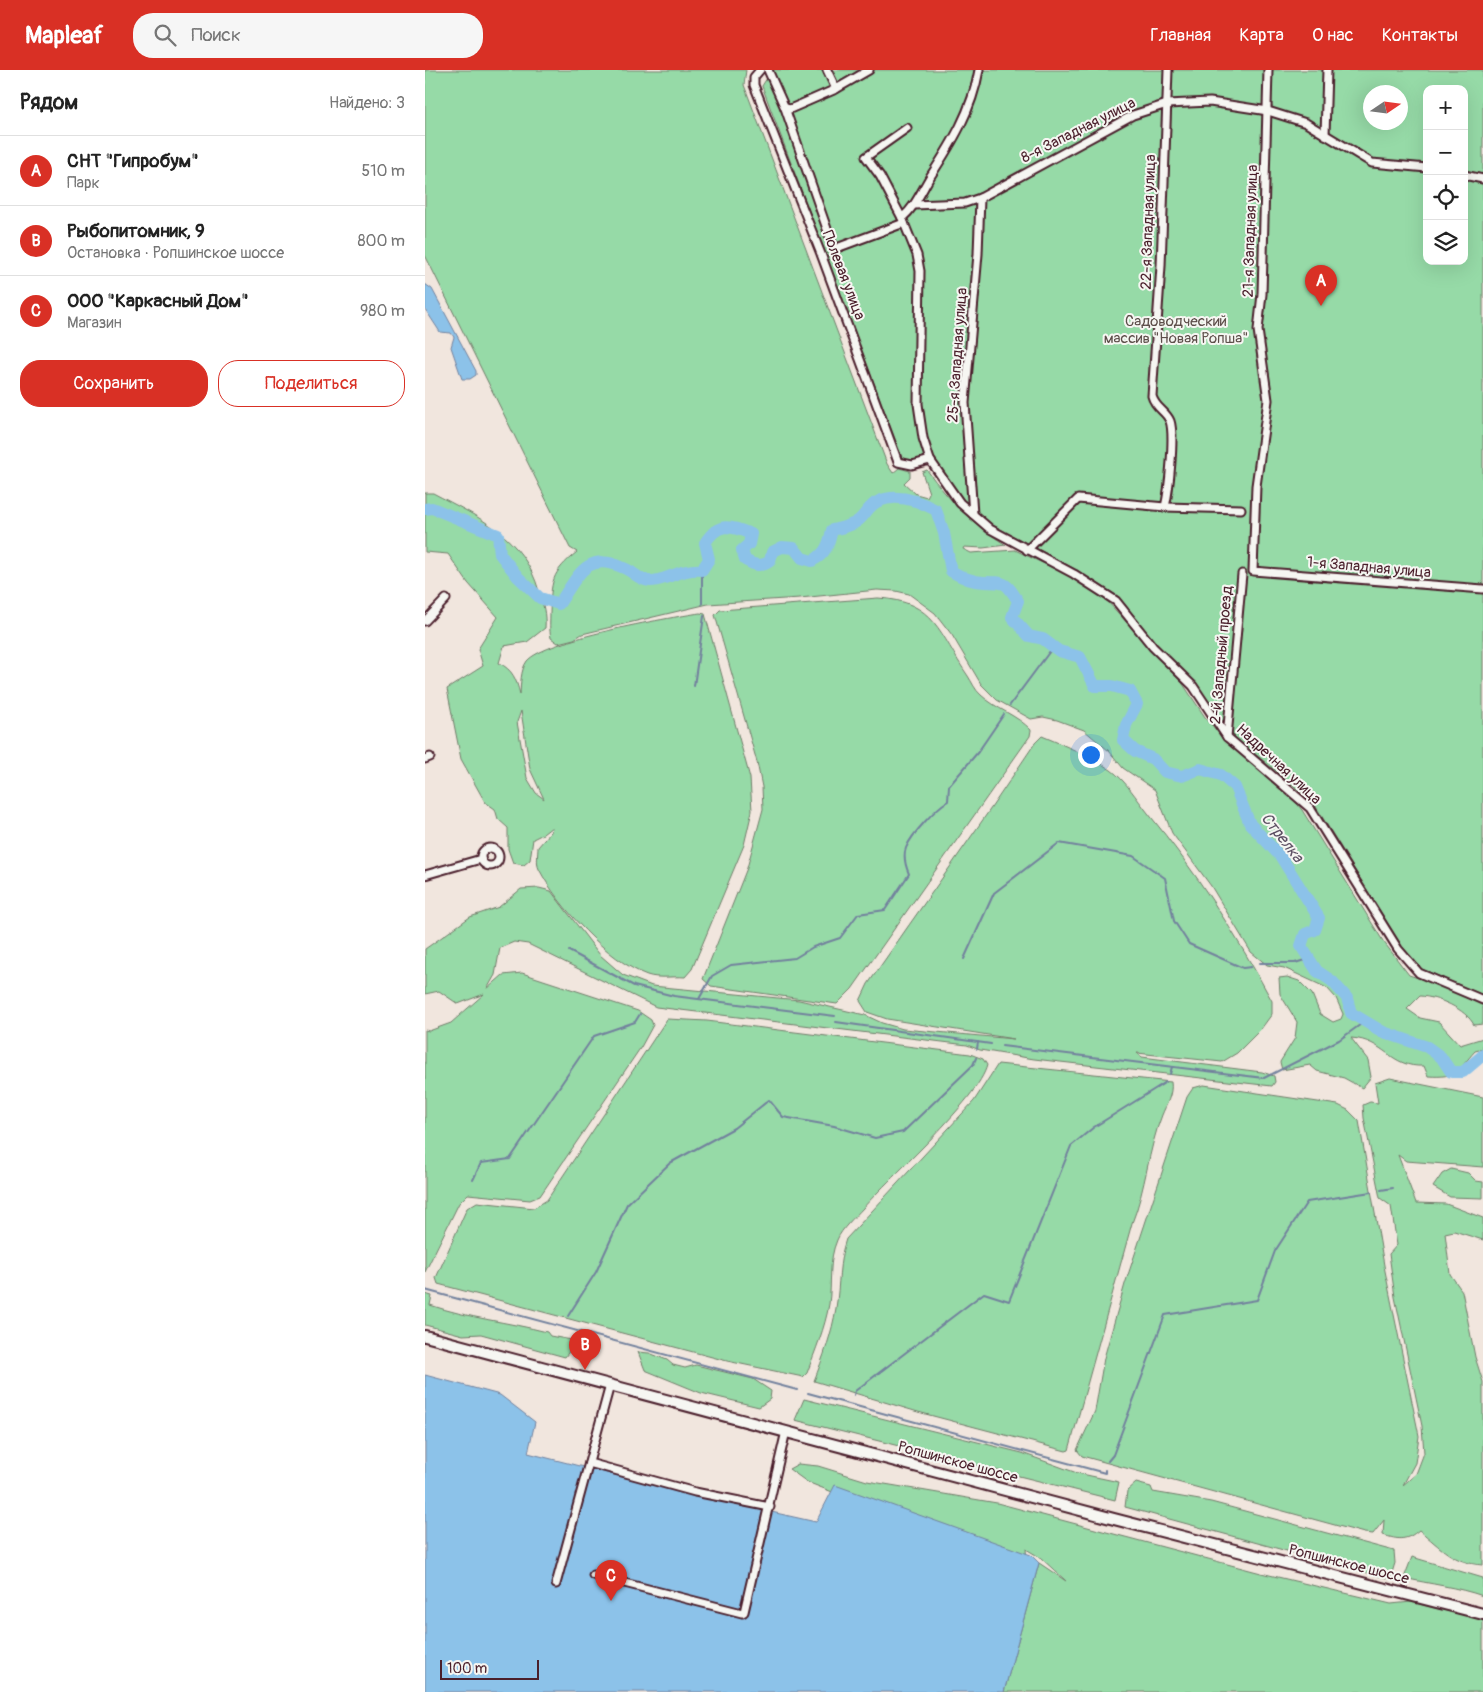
<!DOCTYPE html>
<html lang="ru">
<head>
<meta charset="utf-8">
<style>
  body { margin:0; font-family:Pangolin,sans-serif; background:#f6f6f6; color:#222 }
  .controls { position:absolute; right:15px; top:15px; display:grid; overflow:hidden; border-radius:10px; box-shadow:0 5px 20px #0002 }
  .controls button { width:45px; height:45px; display:grid; place-items:center; padding:0; border:0; border-bottom:1px solid #e0e0e0; background:#fff; color:#222; font:25px sans-serif }
  .compass { position:absolute; left:938px; top:15px; width:45px; height:45px; border-radius:50%; background:#fff; box-shadow:0 5px 20px #0002; rotate:77deg }
  .scale { position:absolute; left:15px; bottom:12px; width:99px; box-sizing:border-box; padding-left:5px; border:2px solid #4a1f2b; border-top:0; font-size:14px; line-height:18px; white-space:nowrap; color:#4a1f2b; -webkit-text-stroke:4px #f6f6f2; paint-order:stroke }
  .you { position:absolute; left:665px; top:684px; width:18px; height:18px; margin:-12px; border:4px solid #fff; border-radius:50%; background:#1a73e8; box-shadow:0 0 0 8px #1a73e833 }
  .badge { display:grid; place-items:center; width:32px; height:32px; border-radius:50%; background:#d93025; color:#fff; font-size:16px; font-weight:700 }
  .pin { position:absolute; translate:-50% -41px; filter:drop-shadow(0 1px 2px #0008) }
  .pin::after { content:''; position:absolute; top:26px; width:18px; height:15px; background:inherit; clip-path:polygon(0 0,100% 0,50% 100%) }
  .list { margin:0; padding:0; list-style:none }
  h2 { display:flex; justify-content:space-between; align-items:center; height:65px; margin:0; padding:0 20px; font-size:21px }
  h2 small { font-size:16px; font-weight:400; color:#767676 }
  .list li { display:grid; grid-template-columns:32px 1fr auto; gap:15px; align-items:center; box-sizing:border-box; height:70px; padding:0 20px; border-top:1px solid #e0e0e0 }
  .list b { display:block; font-size:19px; white-space:nowrap }
  .list p { margin:0; font-size:16px; white-space:nowrap; color:#767676 }
  .list em { font-size:16px; font-style:normal; color:#767676 }
  .actions { display:flex; gap:10px; padding:15px 20px }
  .actions a { flex:1; padding:11px 0; border:1px solid #d93025; border-radius:20px; text-align:center; font-size:18px; color:#d93025 }
  .actions .main { background:#d93025; color:#fff }
  .icon { flex:none; width:28px; height:28px; fill:none; stroke:currentColor; stroke-width:2; stroke-linecap:round; stroke-linejoin:round }
  .map { position:relative; flex:none; width:1058px; height:1622px; overflow:hidden }
  header { display:flex; align-items:center; gap:30px; box-sizing:border-box; height:70px; padding:0 25px; background:#d93025; color:#fff }
  header strong { font-size:24px }
  nav { display:flex; gap:28px; margin-inline-start:auto; font-size:18px }
  .search { width:350px; height:45px; background:#f6f6f6; display:flex; align-items:center; gap:12px; box-sizing:border-box; padding:0 18px; border-radius:20px; color:#767676; font-size:19px }
  main { display:flex }
  aside { flex:1; background:#fff }
  .map>svg:first-child { display:block }
  .green { fill:#96daa7; stroke:#707c69; fill-rule:evenodd }
  .water { fill:#8cc2e9; stroke:#72819d }
  .lines { fill:none; stroke-linecap:round; stroke-linejoin:round }
  .stream { stroke:#72819d; stroke-width:2 }
  .river { stroke:#8cc2e9; stroke-width:12 }
  .street-casing { stroke:#4a1f2b; stroke-width:11 }
  .secondary-casing { stroke:#4a1f2b; stroke-width:14 }
  .street { stroke:#f6f6f2; stroke-width:7 }
  .secondary { stroke:#f6f6f2; stroke-width:10 }
  .labels { text-anchor:middle; stroke-width:4; stroke-linejoin:round; paint-order:stroke }
  .street-label { font-size:15px; fill:#4a1f2b; stroke:#f6f6f2 }
  .park-label { font-size:15px; fill:#5d4e4a; stroke:#f6f6f2 }
  .water-label { font-size:16px; font-style:italic; fill:#5e5064; stroke:#f6f6f2 }
</style>
</head>
<body>
<header>
<strong>Mapleaf</strong>
<div class="search"><svg class="icon" aria-label="search" viewBox="0 0 24 24"><circle cx="10" cy="10" r="6"/><path d="M15 15l6 6"/></svg>Поиск</div>
<nav><a>Главная</a><a>Карта</a><a>О нас</a><a>Контакты</a></nav>
</header>
<main>
<aside>
<h2>Рядом<small>Найдено: 3</small></h2>
<ul class="list">
<li><span class="badge">A</span><div><b>СНТ &quot;Гипробум&quot;</b><p>Парк</p></div><em>510 m</em></li>
<li><span class="badge">B</span><div><b>Рыбопитомник, 9</b><p>Остановка · Ропшинское шоссе</p></div><em>800 m</em></li>
<li><span class="badge">C</span><div><b>ООО &quot;Каркасный Дом&quot;</b><p>Магазин</p></div><em>980 m</em></li>
</ul>
<div class="actions"><a class="main">Сохранить</a><a>Поделиться</a></div>
</aside>
<div class="map">
<svg width="1058" height="1622" viewBox="0 0 1058 1622">
  <rect width="100%" height="100%" fill="#f1e6de"/>
  <filter id="ink" filterUnits="userSpaceOnUse"><feTurbulence type="fractalNoise" baseFrequency=".02" numOctaves="2"/><feDisplacementMap in="SourceGraphic" scale="10" xChannelSelector="R" yChannelSelector="G"/><feConvolveMatrix kernelMatrix="1 2 1 2 8 2 1 2 1" color-interpolation-filters="sRGB"/></filter>
  <g filter="url(#ink)">
    <g class="green">
      <path d="M0,0H321L319,15L462,394L468,403L474,398L485,401V407L479,413L491,424L502,427L504,423L497,402L502,400C524,431 549,455 581,475L558,478L539,477L538,479L546,483L590,480L647,507L683,532L758,614L780,647L798,668L865,725L877,740L958,871L984,905L1020,917L1058,936V954L1049,955C1041,939 1013,927 995,926L982,939L995,948L1014,952L1035,975L1058,968V979L1050,981C1032,1001 1033,1008 1003,1006L999,996C965,998 960,970 926,968L943,990L946,1007L937,1018L919,1008L892,1001L885,995L857,1000L855,992L870,968L872,952L855,924L854,908L862,907L874,911L887,924L895,944L908,952L916,949L918,944L911,928L902,918L859,898L842,895L826,882L786,816L747,763L730,720L698,698L684,681L659,660L632,650L618,647L606,649L572,630L556,614L527,565L510,543L484,524L471,521L452,520L375,528L283,534L157,564L149,569L133,573L126,568C124,559 125,552 125,544C126,511 126,503 152,482L145,478L0,185Z"/>
      <path d="M347,0H1058V925L997,899L976,875L888,732L805,663L771,613L731,574L694,527L652,500L568,455L538,430L508,395L478,390L337,16ZM1002,19H1039V191H1002ZM946,22H976V52H946Z"/>
      <path d="M0,423H8C55,448 98,466 114,521C118,534 121,544 120,558L102,572L79,576L74,593C88,600 91,609 95,624C96,614 95,601 102,591C121,569 242,548 275,543L280,544L325,708L327,741L319,775L267,899L260,907C249,906 233,909 222,905C183,891 133,836 114,799C111,793 113,783 113,777L126,762L127,757L118,764L108,769L105,790L99,795L88,793L83,779V758L73,749L70,739L60,732L36,689L22,619L58,596L53,579L73,547L43,513L23,484L0,482ZM96,641L105,699L119,729L111,723L102,708L92,652Z"/>
      <path d="M453,528C511,531 514,564 543,606C547,612 550,620 556,625C571,639 592,645 606,660L605,666L427,919L412,934L286,916L278,909L322,798L338,739L337,717L332,692L290,545L295,540Z"/>
      <path d="M617,666C641,676 665,686 686,700C700,710 712,729 723,743C771,802 811,864 847,931V944L836,959L812,983L797,992L712,983L717,987L837,1002L849,1006L850,1012L847,1016L609,989L555,980L542,975L231,937L103,874L89,872L75,878L70,905L62,919L78,905L97,903L213,941L226,950L228,955L216,977L115,1126L105,1130L43,1124L34,1133L0,1202V960L4,961L26,953L59,924L33,934L14,921L0,924V879L45,847L74,837L96,819L114,818L126,821L175,885L198,905L227,916L374,930L440,945L457,953L478,959L589,969L462,949L442,942L435,931L443,914C498,834 556,755 610,673Z"/>
      <path d="M242,949L282,951L545,984L558,989L562,995C554,1029 465,1107 438,1138C429,1148 417,1158 412,1170C403,1191 407,1213 404,1234C400,1258 390,1281 382,1303L378,1307L302,1291L13,1214L11,1208L42,1138L52,1132L109,1138L122,1130Z"/>
      <path d="M573,994L746,1012C748,1024 741,1035 737,1045C723,1080 721,1118 707,1153L644,1380L641,1381L493,1342L389,1311C398,1288 407,1263 411,1238C415,1214 413,1192 421,1169L549,1031Z"/>
      <path d="M965,1008L1058,1027V1097L981,1091L973,1085L991,1133L1021,1134L1058,1148V1170L1029,1161L1020,1163L1025,1204L1037,1221L1050,1287L1058,1312V1495C1028,1493 1016,1478 994,1460C981,1471 974,1470 958,1465L959,1450L948,1464L939,1463L657,1386L652,1380L670,1341L679,1288L700,1214L762,1027L768,1018L779,1015L913,1035L923,1040L934,1051L960,1201L994,1366L990,1393L978,1415L991,1404L999,1383L997,1356L970,1227L964,1184L972,1175L966,1136L955,1128L939,1048L938,1035L945,1032L953,1033L950,1013Z"/>
      <path d="M1026,1099L1043,1103L1051,1111L1058,1112V1128L1025,1127L1008,1117L1017,1104Z"/>
      <path d="M0,1224L7,1226L5,1235C43,1248 83,1252 122,1262L125,1266L152,1271L140,1287L56,1264L38,1265L0,1255Z"/>
      <path d="M213,1282L224,1283L242,1290L248,1295L260,1298L271,1295L328,1309L346,1321L345,1329L334,1337L276,1323L220,1300Z"/>
      <path d="M379,1329L597,1383L652,1403L694,1412L690,1430L370,1350Z"/>
      <path d="M373,1394L393,1396L442,1411L572,1433L836,1503L966,1534L986,1532L1058,1550V1622H579L614,1493L641,1511L616,1488L601,1479L602,1491L415,1425L382,1412L364,1399Z"/>
      <path d="M711,1413L726,1417L728,1422L786,1432L969,1481L970,1493L965,1509L700,1437L702,1421Z"/>
      <path d="M987,1487L1058,1508V1526C1032,1517 1005,1514 979,1508Z"/>
    </g>
    <g class="water">
      <path d="M0,214L7,219L51,301V305L45,309H37L26,277L29,267L26,263L15,262L0,239Z"/>
      <path d="M0,1305L75,1325L110,1352L103,1383L257,1422L391,1452L410,1415L606,1485L614,1493L579,1622H0Z"/>
    </g>
    <g class="lines">
      <g class="stream">
        <path d="M277,500V534"/>
        <path d="M269,616L279,546"/>
        <path d="M585,635L628,577"/>
        <path d="M144,881L209,916L249,926L410,946"/>
        <path d="M539,889L569,823L634,773L708,786L740,808L749,851L764,874L818,898L826,897"/>
        <path d="M835,893H870L883,889"/>
        <path d="M274,929L287,906L306,895L370,888L388,877L415,868L433,844L460,840L484,804C481,797 478,786 481,778C486,765 511,738 523,731L524,716L553,682L579,644"/>
        <path d="M411,952L566,974"/>
        <path d="M577,976L839,1008L914,970L939,952"/>
        <path d="M552,979L553,972"/>
        <path d="M745,1004L747,997"/>
        <path d="M48,1110L56,1093L85,1089L169,966L210,952L215,944"/>
        <path d="M956,1120L968,1118"/>
        <path d="M0,1220L372,1320"/>
        <path d="M143,1246L171,1202L202,1134L245,1093L309,1058L344,1030L358,1047L409,1056L450,1068L478,1062L548,995L551,988"/>
        <path d="M383,1323L680,1403V1400"/>
        <path d="M429,1325L430,1321L559,1223L584,1231L646,1076L669,1057L741,1012"/>
        <path d="M683,1391L688,1385L740,1245L832,1230L850,1181L882,1132L946,1122"/>
      </g>
      <path class="river" d="M0,439L7,438L73,465L75,484L93,507L115,528L134,534C153,506 162,479 201,499C210,503 214,510 225,511C238,512 256,498 277,500L284,489L280,473C293,452 305,455 326,464L324,474L317,480L320,490C329,495 336,498 345,491L347,482L357,477L369,478L377,488L387,491C401,484 404,474 407,460C416,458 427,456 434,450C441,444 444,435 454,431C473,423 494,431 511,440L519,463L526,501C536,507 547,512 559,512C581,512 581,512 593,531L587,547L604,566L618,569L634,581L655,587L670,616H687L705,621L712,634L701,655L698,670L710,681L728,689L740,702L757,706L775,699L796,705L810,717L825,754L856,787L894,848L890,860L880,864L876,876L892,901L907,911L922,928L926,943L958,962L1002,977L1016,987L1026,1002H1038L1058,985"/>
      <g class="street-casing">
        <g id="street">
          <path d="M335,0L329,7V15L396,184L473,392L487,395L505,390"/>
          <path d="M343,0L360,38L365,39L411,19L444,0"/>
          <path d="M402,0L411,19"/>
          <path d="M843,0L837,224L833,260L843,330L831,416L828,501L1058,519"/>
          <path d="M360,38L409,179L479,153"/>
          <path d="M482,58L441,87L455,106L477,148C490,137 496,122 505,107C527,73 547,41 554,0"/>
          <path d="M900,65L902,0"/>
          <path d="M1039,105L1058,109"/>
          <path d="M489,135L540,133L555,128L708,45L742,34L785,32L843,41L881,53L947,93L1002,98"/>
          <path d="M477,148L492,185L495,201L493,334L498,368L505,390L535,433L565,459L649,504L691,531L728,577L768,616L802,667L885,738L973,879L994,903L1058,930"/>
          <path d="M740,437L816,439"/>
          <path d="M548,444L540,333L553,184L555,128"/>
          <path d="M602,480L653,429L740,437C744,421 750,365 745,351C741,341 730,338 727,326L736,196L743,0"/>
          <path d="M0,551L21,529"/>
          <path d="M802,667L817,504"/>
          <path d="M0,689L5,687"/>
          <circle cx="65" cy="787" r="9"/>
          <path d="M0,805L56,789"/>
          <path d="M164,1393L270,1422L345,1437"/>
          <path d="M168,1505L317,1543L319,1542L361,1361"/>
          <path d="M131,1514L185,1315"/>
        </g>
      </g>
      <g class="secondary-casing">
        <path id="secondary" d="M0,1266L689,1449L1058,1544"/>
      </g>
      <use href="#street" class="street"/>
      <use href="#secondary" class="secondary"/>
    </g>
  </g>
  <g class="labels">
    <g class="street-label">
      <text transform="translate(653 60) rotate(-27)" y="5">8-я Западная улица</text>
      <text transform="translate(723 152) rotate(-88)" y="5">22-я Западная улица</text>
      <text transform="translate(825 161) rotate(-88)" y="5">21-я Западная улица</text>
      <text transform="translate(419 205) rotate(69)" y="5">Полевая улица</text>
      <text transform="translate(532 285) rotate(-86)" y="5">25-я Западная улица</text>
      <text transform="translate(944 497) rotate(5)" y="5">1-я Западная улица</text>
      <text transform="translate(796 585) rotate(-85)" y="5">2-й Западный проезд</text>
      <text transform="translate(854 694) rotate(43)" y="5">Надречная улица</text>
      <text transform="translate(533 1392) rotate(15)" y="5">Ропшинское шоссе</text>
      <text transform="translate(924 1494) rotate(14)" y="5">Ропшинское шоссе</text>
    </g>
    <g class="park-label">
      <text x="751" y="256">Садоводческий<tspan x="751" dy="17">массив "Новая Ропша"</tspan></text>
    </g>
    <g class="water-label">
      <text transform="translate(858 767) rotate(52)" y="6">Стрелка</text>
    </g>
  </g>
</svg>
<div class="controls">
<button>+</button>
<button>−</button>
<button><svg class="icon" aria-label="locate" viewBox="0 0 24 24"><circle cx="12" cy="12" r="6"/><path d="M12 2v4M12 18v4M2 12h4M18 12h4"/></svg></button>
<button><svg class="icon" aria-label="layers" viewBox="0 0 24 24"><path d="M12 4l9 5-9 5-9-5zM3 14l9 5 9-5"/></svg></button>
</div>
<svg class="compass" viewBox="-18 -18 36 36"><path d="M0-13l5 13h-10z" fill="#e53935"/><path d="M0 13l5-13h-10z" fill="#767676"/></svg>
<div class="scale">100 m</div>
<div class="you"></div>
<div class="pin badge" style="left:896px;top:236px">A</div>
<div class="pin badge" style="left:160px;top:1300px">B</div>
<div class="pin badge" style="left:186px;top:1531px">C</div>
</div>
</main>
</body>
</html>
